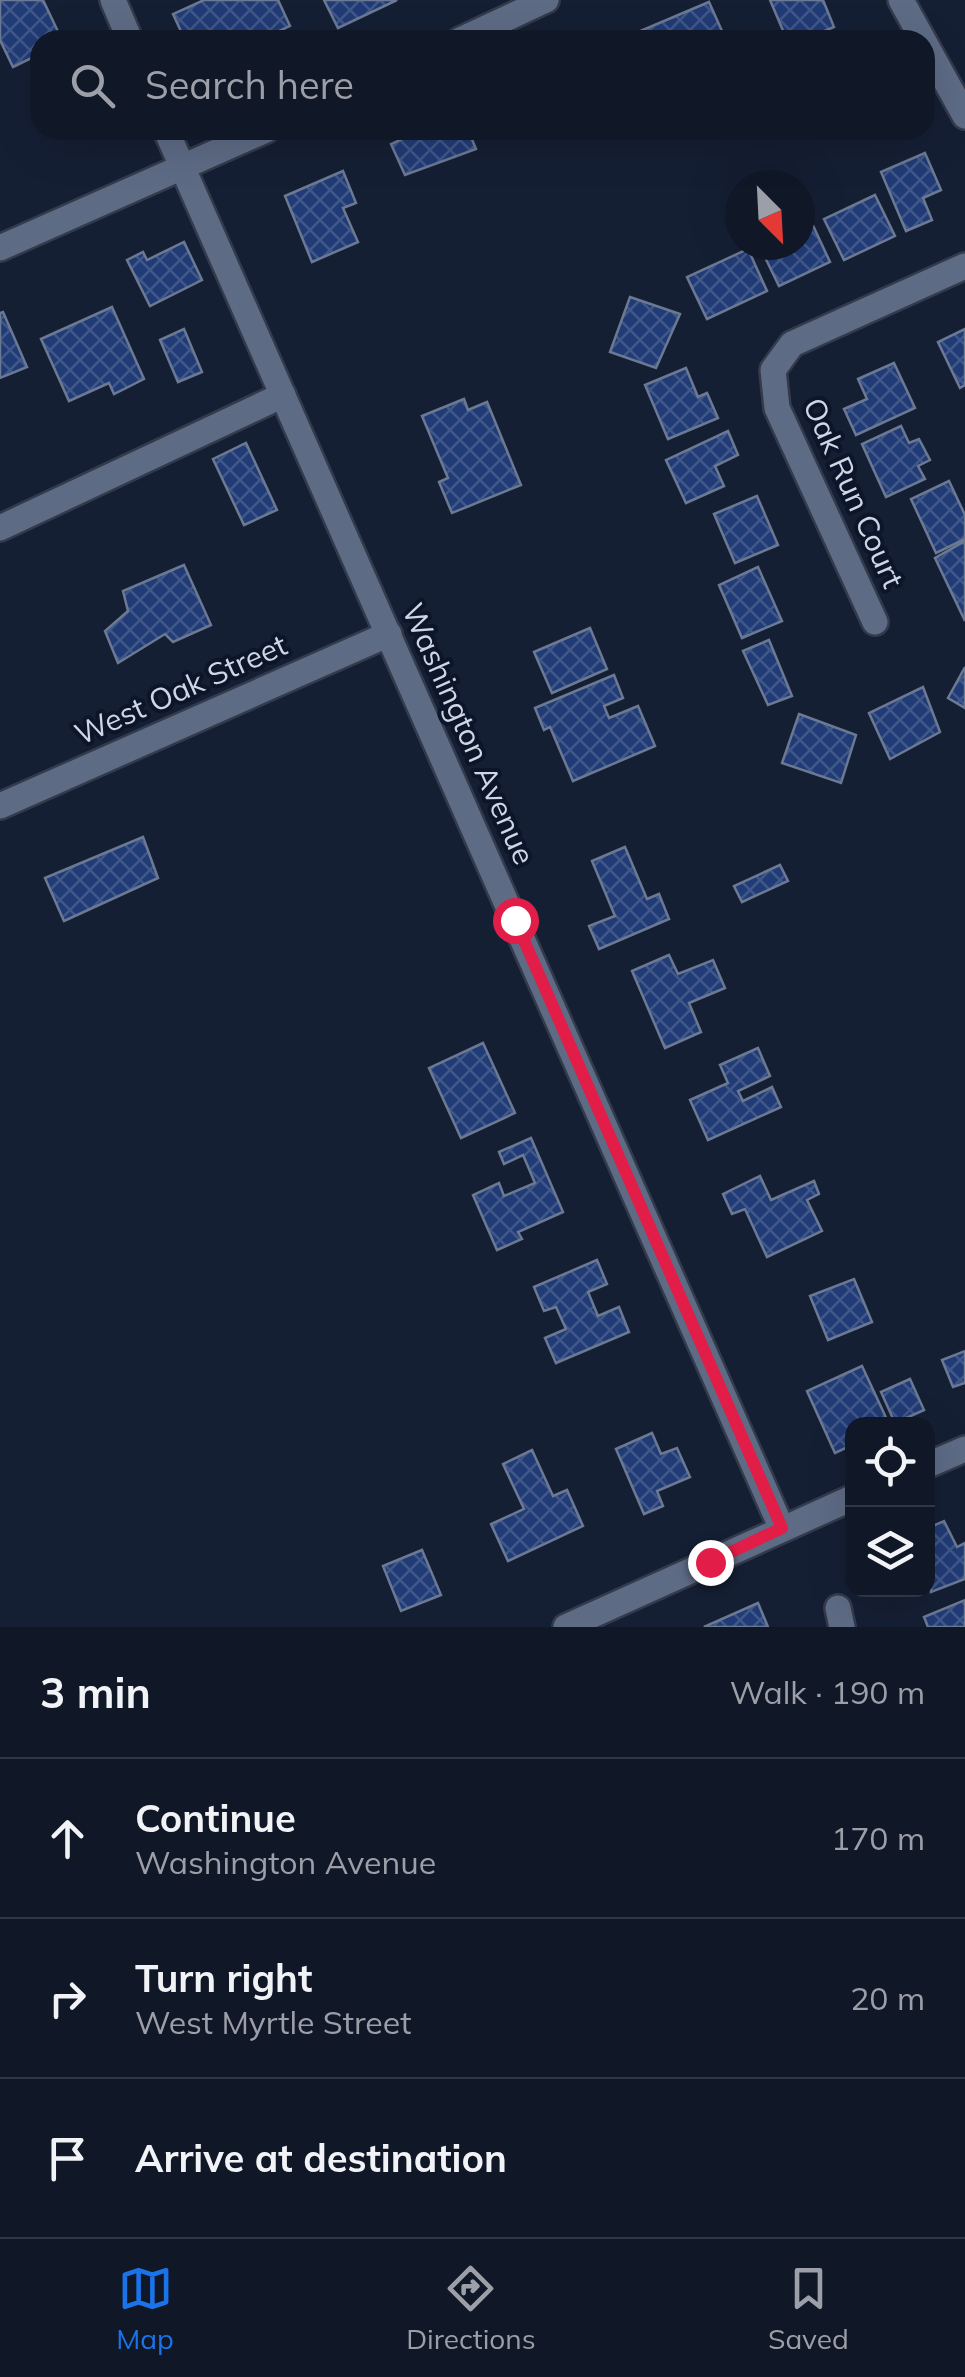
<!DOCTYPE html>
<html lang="en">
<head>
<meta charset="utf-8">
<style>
  body { margin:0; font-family:Mulish,sans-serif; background:#1e2433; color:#f1f3f6 }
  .controls { position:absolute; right:30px; bottom:30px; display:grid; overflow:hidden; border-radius:20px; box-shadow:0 10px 40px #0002 }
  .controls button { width:90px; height:90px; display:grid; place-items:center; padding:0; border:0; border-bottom:2px solid #303644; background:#101727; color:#f1f3f6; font:50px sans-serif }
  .compass { position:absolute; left:725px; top:170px; width:90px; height:90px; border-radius:50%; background:#101727; box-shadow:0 10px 40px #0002; rotate:156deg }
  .stop { position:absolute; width:30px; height:30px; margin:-22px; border:8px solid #e11d48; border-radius:50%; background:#fff }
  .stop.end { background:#e11d48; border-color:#fff; box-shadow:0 2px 10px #0008 }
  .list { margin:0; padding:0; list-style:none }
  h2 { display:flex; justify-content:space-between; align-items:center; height:130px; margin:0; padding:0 40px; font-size:42px }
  h2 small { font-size:32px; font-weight:400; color:#9c9fa7 }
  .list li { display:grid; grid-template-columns:65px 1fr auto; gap:30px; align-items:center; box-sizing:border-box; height:160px; padding:0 40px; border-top:2px solid #303644 }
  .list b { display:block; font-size:38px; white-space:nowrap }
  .list p { margin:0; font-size:32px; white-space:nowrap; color:#9c9fa7 }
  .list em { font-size:32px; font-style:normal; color:#9c9fa7 }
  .icon { flex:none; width:55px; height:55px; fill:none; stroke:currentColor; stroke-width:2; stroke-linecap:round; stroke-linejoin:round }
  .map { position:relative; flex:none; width:965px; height:1627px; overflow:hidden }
  .search { position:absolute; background:#101727; box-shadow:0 10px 40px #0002; left:30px; right:30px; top:30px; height:110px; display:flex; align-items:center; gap:25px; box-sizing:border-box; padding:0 35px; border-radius:30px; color:#9c9fa7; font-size:38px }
  .sheet { height:610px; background:#101727 }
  nav { display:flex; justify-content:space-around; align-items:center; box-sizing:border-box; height:140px; border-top:2px solid #303644; background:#101727; font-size:28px; color:#9c9fa7 }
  nav a { display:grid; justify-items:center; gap:5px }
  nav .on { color:#1a73e8 }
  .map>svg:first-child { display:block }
  .building { fill:url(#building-cross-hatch); stroke:#6b7993; stroke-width:2.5 }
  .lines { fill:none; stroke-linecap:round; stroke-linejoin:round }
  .minor-casing { stroke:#333a4b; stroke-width:30 }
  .minor { stroke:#5e6b85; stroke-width:25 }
  .route { stroke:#e11d48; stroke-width:12 }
  .labels { text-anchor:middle; stroke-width:8; stroke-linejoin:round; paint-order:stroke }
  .street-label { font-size:30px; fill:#cfd7e5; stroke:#0c152a }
</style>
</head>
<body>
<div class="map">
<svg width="965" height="1627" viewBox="0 0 965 1627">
  <defs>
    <pattern id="building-cross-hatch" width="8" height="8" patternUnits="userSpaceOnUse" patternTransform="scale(2.5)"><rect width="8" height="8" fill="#213b76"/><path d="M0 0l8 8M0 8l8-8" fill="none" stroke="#405789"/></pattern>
  </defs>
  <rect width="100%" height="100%" fill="#151f34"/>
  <g class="building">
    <path d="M0,0H43L62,40H40V54L13,67L0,40Z"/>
    <path d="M204,0H278L290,26L260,40H185L173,14Z"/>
    <path d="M324,0H397L338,28Z"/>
    <path d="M770,0H823L834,27L803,40H787Z"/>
    <path d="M709,2L726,40H641L638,32Z"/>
    <path d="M422,130H468L476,149L405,175L391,144Z"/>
    <path d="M925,153L941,190L923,198L932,220L906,231L881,172Z"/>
    <path d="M343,171L356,203L343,208L358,242L312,262L285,196Z"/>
    <path d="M875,195L895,236L844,260L824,219Z"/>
    <path d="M810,219L830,262L779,286L759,245H800V223Z"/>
    <path d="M184,242L202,280L150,306L127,260L143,252L147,260Z"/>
    <path d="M748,249L767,291L707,319L687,277Z"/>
    <path d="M630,297L680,314L656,368L610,352Z"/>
    <path d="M112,307L144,379L114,394L109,383L69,401L41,339Z"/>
    <path d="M3,312L27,367L0,378V313Z"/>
    <path d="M184,329L202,372L178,382L160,340Z"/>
    <path d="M965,329V385L960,388L938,342Z"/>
    <path d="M894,363L915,408L856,435L844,409L867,399L858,379Z"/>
    <path d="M686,368L698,397L707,393L718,418L668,439L645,385Z"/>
    <path d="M464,399L468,410L487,402L521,485L452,513L439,482L448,478L422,416Z"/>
    <path d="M901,426L909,443L919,439L930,460L918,466L925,479L886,497L862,444Z"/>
    <path d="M728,431L738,455L715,466L724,486L686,503L666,460Z"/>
    <path d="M246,443L277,510L244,525L213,459Z"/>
    <path d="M949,481L965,515V539L936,553L911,499Z"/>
    <path d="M757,496L778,545L735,563L714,514Z"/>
    <path d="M965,541V621L935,558Z"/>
    <path d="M184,565L211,625L173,642L165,634L118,663L105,631L128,611L123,591Z"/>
    <path d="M758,567L782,621L742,638L719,585Z"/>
    <path d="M590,628L607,669L552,693L534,652Z"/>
    <path d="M769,640L792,696L768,705L743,651Z"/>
    <path d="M965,667V708L948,698Z"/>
    <path d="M614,675L623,698L604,706L609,718L638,706L655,746L573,781L550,727L544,730L535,708Z"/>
    <path d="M923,687L940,732L890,759L869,713Z"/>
    <path d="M799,714L856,735L841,783L782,763Z"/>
    <path d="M143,837L158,878L64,921L45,878Z"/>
    <path d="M625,847L647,899L659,894L669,919L599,949L589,926L615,916L592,861Z"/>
    <path d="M780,865L788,881L742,902L734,886Z"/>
    <path d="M669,955L678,974L713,960L725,988L689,1003L701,1032L665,1048L632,971Z"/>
    <path d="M483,1043L515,1113L461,1138L429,1068Z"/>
    <path d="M758,1048L770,1076L738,1091L743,1101L772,1087L781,1107L708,1140L690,1100L728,1083L720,1065Z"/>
    <path d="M531,1138L563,1212L518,1232L522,1239L497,1250L473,1195L499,1183L504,1196L535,1183L523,1155L504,1164L499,1152Z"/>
    <path d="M760,1176L771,1200L814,1181L819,1194L807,1200L822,1231L767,1257L745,1209L732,1214L723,1194Z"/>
    <path d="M597,1260L607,1284L588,1292L598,1316L619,1307L629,1332L556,1363L545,1338L566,1329L556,1307L544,1311L534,1287Z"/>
    <path d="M854,1279L872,1322L828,1340L810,1296Z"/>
    <path d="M965,1351V1383L953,1387L942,1360Z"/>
    <path d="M862,1366L889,1424H852V1445L835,1453L807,1391Z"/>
    <path d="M910,1379L924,1410L895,1423L881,1392Z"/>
    <path d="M652,1433L661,1454L677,1448L690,1477L657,1491L663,1506L644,1514L616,1449Z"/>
    <path d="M532,1450L553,1496L567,1490L583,1526L508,1561L491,1524L524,1509L503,1464Z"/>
    <path d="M944,1521L957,1547L965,1543V1579L931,1592L928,1528Z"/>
    <path d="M422,1550L441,1595L401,1611L383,1566Z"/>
    <path d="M965,1600V1627H928L924,1617Z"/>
    <path d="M758,1603L768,1627H704Z"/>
  </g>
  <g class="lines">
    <g class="minor-casing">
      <g id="minor">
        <path d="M113,0L130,40"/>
        <path d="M901,0L965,116"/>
        <path d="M460,40L546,0"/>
        <path d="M166,130L782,1529"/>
        <path d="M0,248L266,130"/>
        <path d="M0,528L283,395"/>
        <path d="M875,622L777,408L773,370L792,344L965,266"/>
        <path d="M0,806L389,634"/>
        <path d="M928,1465L965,1449"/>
        <path d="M838,1608L842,1627"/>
        <path d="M566,1627L852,1498"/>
      </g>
    </g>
    <use href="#minor" class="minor"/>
  </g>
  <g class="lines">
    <path class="route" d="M515,920L782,1528L710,1562"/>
  </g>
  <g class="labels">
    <g class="street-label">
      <text transform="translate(853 493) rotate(66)" y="10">Oak Run Court</text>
      <text transform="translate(181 690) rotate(-24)" y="10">West Oak Street</text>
      <text transform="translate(468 734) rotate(66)" y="10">Washington Avenue</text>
    </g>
  </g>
</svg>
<div class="controls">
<button><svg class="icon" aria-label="locate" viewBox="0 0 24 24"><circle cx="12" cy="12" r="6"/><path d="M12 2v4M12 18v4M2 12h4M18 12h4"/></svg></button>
<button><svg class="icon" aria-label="layers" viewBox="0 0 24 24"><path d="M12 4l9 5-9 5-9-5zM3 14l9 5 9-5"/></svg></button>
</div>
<svg class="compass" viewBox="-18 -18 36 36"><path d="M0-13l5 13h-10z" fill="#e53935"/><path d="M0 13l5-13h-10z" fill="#9c9fa7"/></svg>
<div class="stop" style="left:515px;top:920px"></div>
<div class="stop end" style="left:710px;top:1562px"></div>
<div class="search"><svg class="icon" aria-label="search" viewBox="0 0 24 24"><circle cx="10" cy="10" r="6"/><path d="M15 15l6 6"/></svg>Search here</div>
</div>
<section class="sheet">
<h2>3 min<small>Walk · 190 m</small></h2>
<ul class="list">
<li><svg class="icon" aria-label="ahead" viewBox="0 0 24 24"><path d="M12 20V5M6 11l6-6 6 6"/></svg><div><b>Continue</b><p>Washington Avenue</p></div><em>170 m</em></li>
<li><svg class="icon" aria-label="right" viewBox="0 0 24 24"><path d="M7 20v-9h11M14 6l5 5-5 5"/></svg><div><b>Turn right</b><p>West Myrtle Street</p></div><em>20 m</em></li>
<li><svg class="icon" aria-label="arrive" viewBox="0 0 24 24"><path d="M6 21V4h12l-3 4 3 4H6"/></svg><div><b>Arrive at destination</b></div></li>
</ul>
</section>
<nav>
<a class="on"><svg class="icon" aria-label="map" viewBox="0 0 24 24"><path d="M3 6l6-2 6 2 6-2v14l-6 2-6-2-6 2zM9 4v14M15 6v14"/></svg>Map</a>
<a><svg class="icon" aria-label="directions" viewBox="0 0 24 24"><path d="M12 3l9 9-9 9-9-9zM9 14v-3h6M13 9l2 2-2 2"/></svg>Directions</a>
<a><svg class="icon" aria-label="saved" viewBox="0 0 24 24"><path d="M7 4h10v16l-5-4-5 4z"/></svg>Saved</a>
</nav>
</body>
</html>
